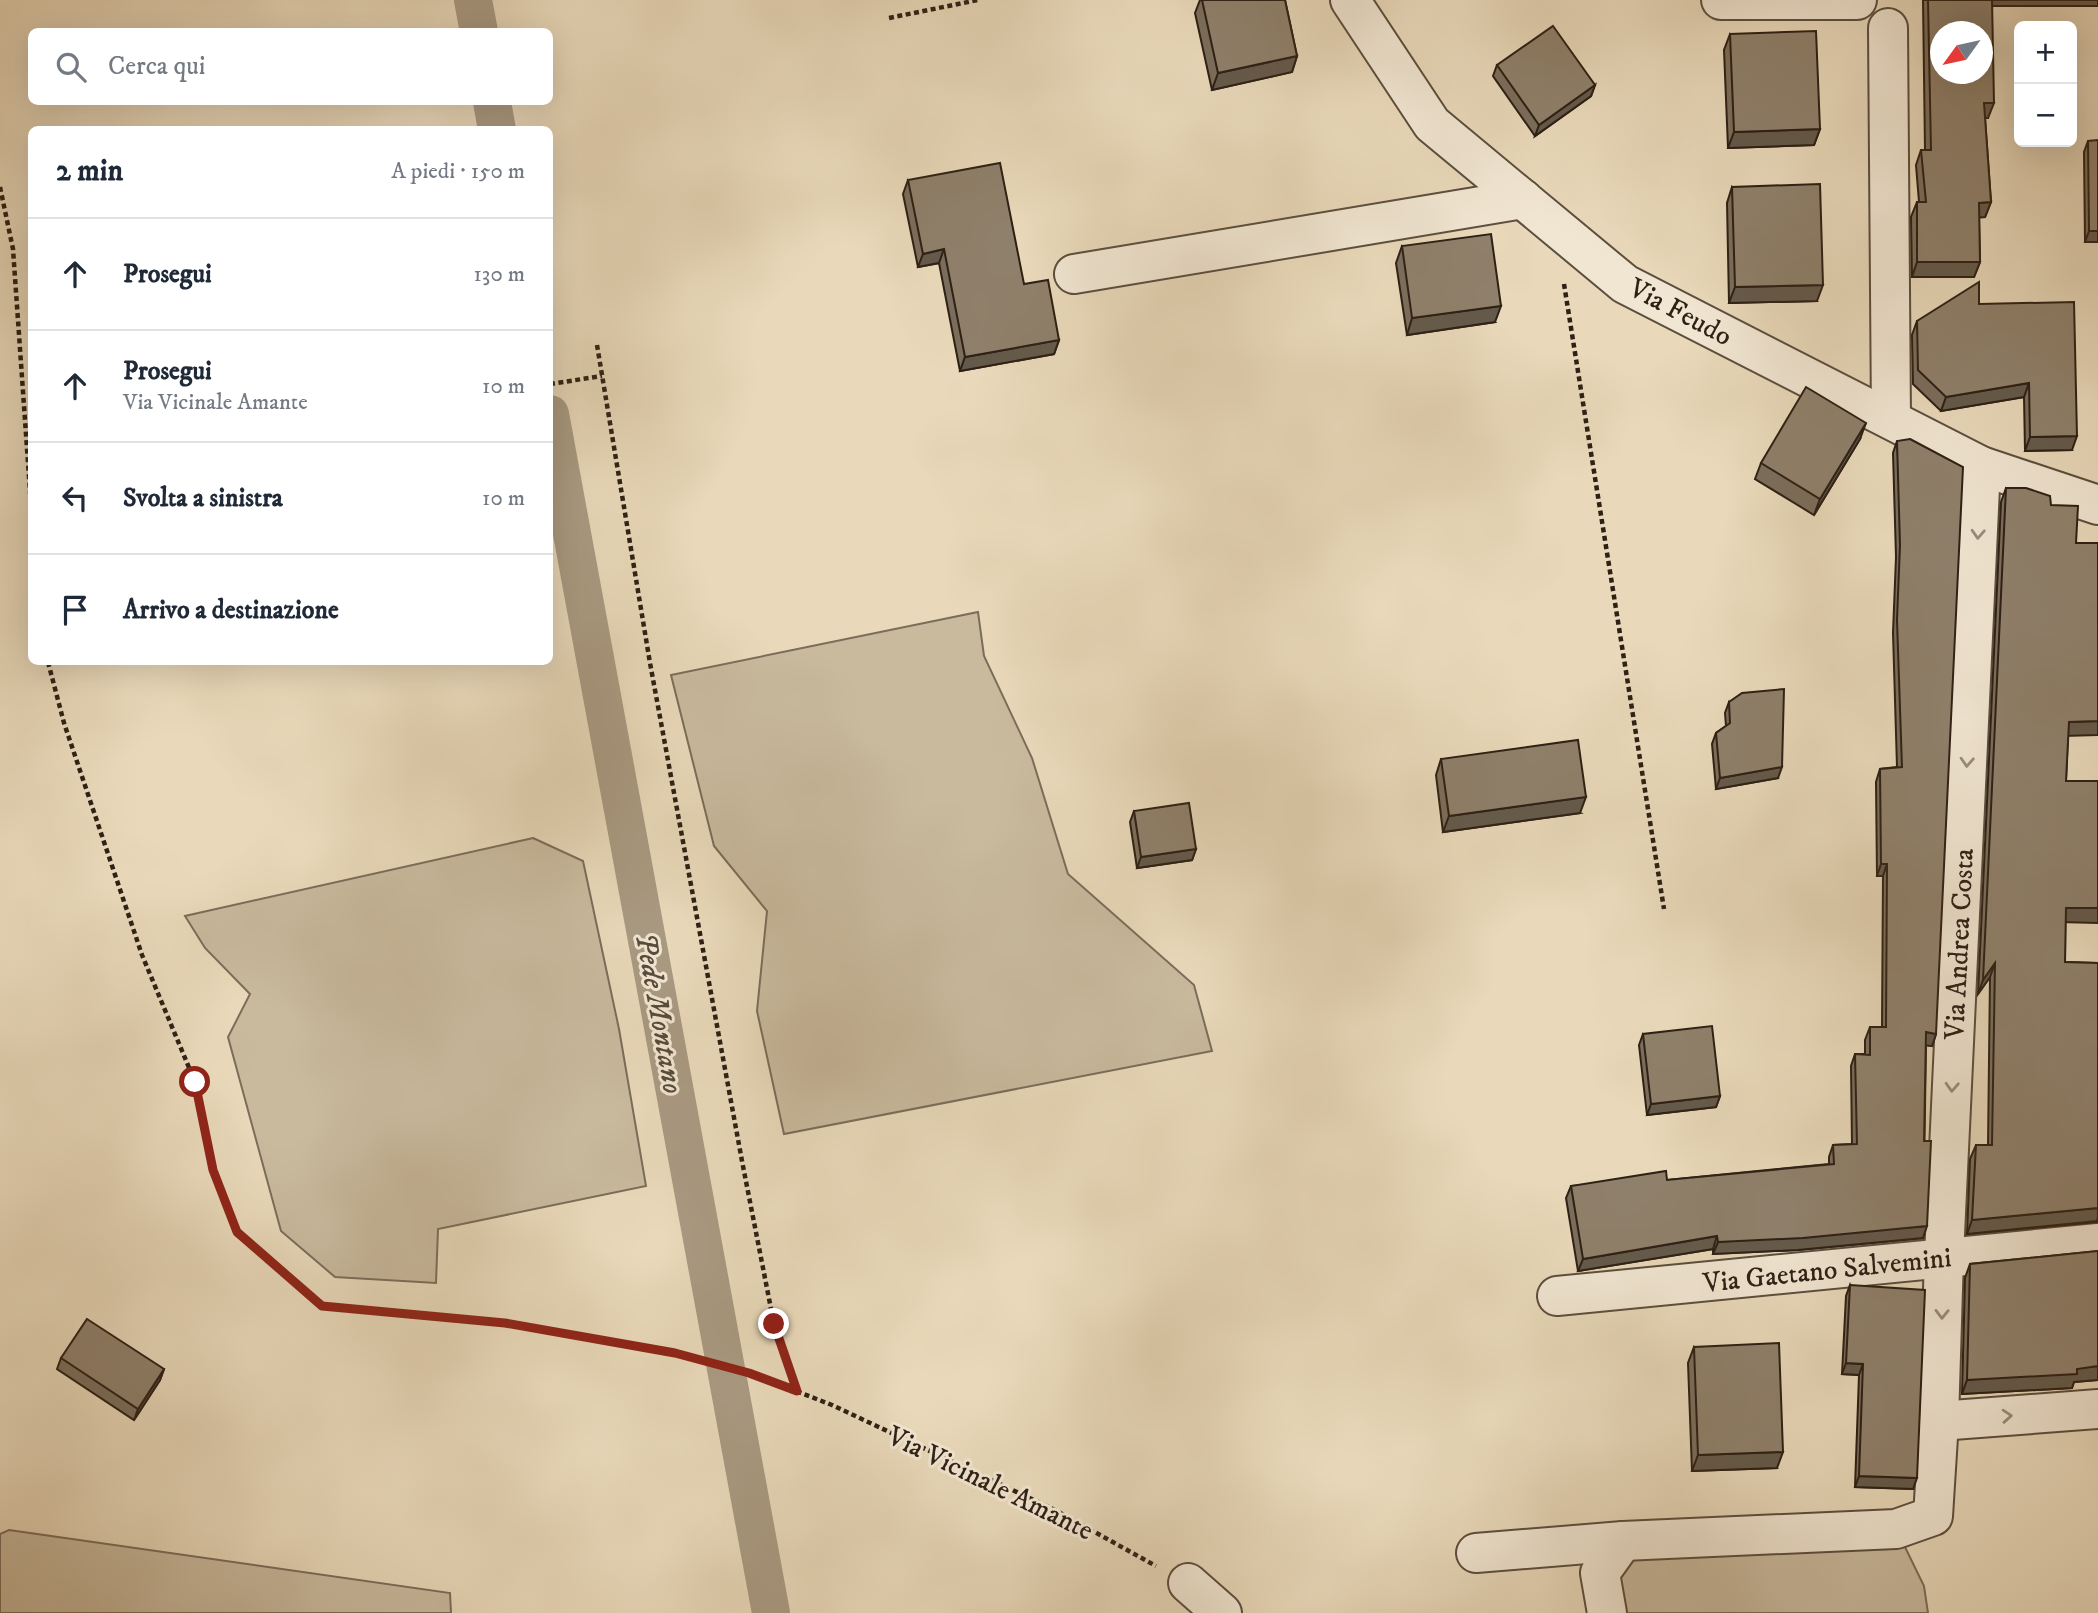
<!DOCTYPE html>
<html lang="it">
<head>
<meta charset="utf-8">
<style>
  body { margin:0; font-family:"IM FELL DW Pica",serif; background:#f6f6f7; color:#1f2937 }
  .controls { position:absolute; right:21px; top:21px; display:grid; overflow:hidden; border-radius:10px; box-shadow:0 7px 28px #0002 }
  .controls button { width:63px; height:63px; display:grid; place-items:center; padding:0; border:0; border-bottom:2px solid #e0e1e3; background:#fff; color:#1f2937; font:35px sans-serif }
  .compass { position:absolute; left:1930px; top:21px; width:63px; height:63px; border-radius:50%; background:#fff; box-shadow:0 7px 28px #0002; rotate:237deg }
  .stop { position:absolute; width:21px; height:21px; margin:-16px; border:5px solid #8f2418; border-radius:50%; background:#fff }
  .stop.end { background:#8f2418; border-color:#fff; box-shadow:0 2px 7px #0008 }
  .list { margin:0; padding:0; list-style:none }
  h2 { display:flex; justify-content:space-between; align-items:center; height:91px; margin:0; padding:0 28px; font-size:30px }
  h2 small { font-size:23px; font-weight:400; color:#747a83 }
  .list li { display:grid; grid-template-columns:46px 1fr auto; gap:21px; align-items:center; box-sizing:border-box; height:112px; padding:0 28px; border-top:2px solid #e0e1e3 }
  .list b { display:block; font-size:26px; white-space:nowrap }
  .list p { margin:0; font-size:23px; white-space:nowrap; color:#747a83 }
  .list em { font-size:23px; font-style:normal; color:#747a83 }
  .icon { flex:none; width:38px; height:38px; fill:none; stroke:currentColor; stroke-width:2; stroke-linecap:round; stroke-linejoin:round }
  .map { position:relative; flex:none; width:2098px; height:1613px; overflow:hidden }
  .search { position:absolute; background:#fff; box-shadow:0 7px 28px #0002; left:28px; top:28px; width:525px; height:77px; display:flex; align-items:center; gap:18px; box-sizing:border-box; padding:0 24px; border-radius:10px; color:#747a83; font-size:26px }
  .panel { position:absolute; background:#fff; box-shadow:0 7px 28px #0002; left:28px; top:126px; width:525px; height:539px; border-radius:10px }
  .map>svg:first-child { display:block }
  .green { fill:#c9ba9e; stroke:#7b6d5a; stroke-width:2 }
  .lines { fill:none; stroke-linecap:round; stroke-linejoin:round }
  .canal { stroke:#a99a82; stroke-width:38 }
  .minor-casing { stroke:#5c4e3e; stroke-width:42 }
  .path { stroke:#2d2015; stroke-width:4.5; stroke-dasharray:5 3.5; stroke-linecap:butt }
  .minor { stroke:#f1e6d2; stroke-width:38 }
  .wall { fill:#7b6e5c; stroke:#2d2015; stroke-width:2 }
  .shaded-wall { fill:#645a4b; stroke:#2d2015; stroke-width:2 }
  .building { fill:#8f806b; stroke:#2d2015; stroke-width:2; fill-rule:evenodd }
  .oneway { stroke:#998d7d }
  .route { stroke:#8f2418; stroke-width:9 }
  .labels { text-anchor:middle; stroke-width:6; stroke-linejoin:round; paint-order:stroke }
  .street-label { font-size:28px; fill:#2d2015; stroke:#f1e6d2 }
  .water-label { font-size:30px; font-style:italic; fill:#584b3b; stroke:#f1e6d2 }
</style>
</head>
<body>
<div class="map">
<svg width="2098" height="1613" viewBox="0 0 2098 1613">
  <rect width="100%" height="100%" fill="#e9d9ba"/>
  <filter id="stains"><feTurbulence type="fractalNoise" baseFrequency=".00286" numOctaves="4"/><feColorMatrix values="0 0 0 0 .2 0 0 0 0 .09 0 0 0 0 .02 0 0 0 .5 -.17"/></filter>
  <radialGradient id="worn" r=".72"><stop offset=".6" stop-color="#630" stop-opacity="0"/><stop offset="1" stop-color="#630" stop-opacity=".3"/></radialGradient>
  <g class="green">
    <path d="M978,612L984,656L1032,758L1068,874L1194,985L1212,1051L784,1134L757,1011L767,911L714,846L671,675Z"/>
    <path d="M533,838L583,861L619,1029L646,1186L438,1229L436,1283L335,1277L281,1231L228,1037L250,994L205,948L185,916Z"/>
    <path d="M9,1530L450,1593L451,1613H0V1534Z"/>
    <path d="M1670,1547H1905L1924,1586L1928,1613H1626L1614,1580L1624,1561Z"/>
  </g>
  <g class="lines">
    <g class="canal">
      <path d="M473,0L479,32"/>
      <path d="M492,102L497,130"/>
      <path d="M550,414L771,1613"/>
    </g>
    <g class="minor-casing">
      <g id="minor">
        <path d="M1350,0L1432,124L1625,284L1981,466L2098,505"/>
        <path d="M1721,0H1857"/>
        <path d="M1888,28L1891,419"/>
        <path d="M1074,274L1523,199"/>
        <path d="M1557,1296L2098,1243"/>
        <path d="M1939,1421L2098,1409"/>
        <path d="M1476,1553L1623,1541L1896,1529L1933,1516L1939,1421L1944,1256L1981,466"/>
        <path d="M1188,1583L1222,1613"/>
        <path d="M1607,1613L1600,1573L1623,1541"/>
      </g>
    </g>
    <g class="path">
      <path d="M889,18L978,0"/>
      <path d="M0,187L13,249L32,520"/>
      <path d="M1564,284L1664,909"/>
      <path d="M597,345L650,663L742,1161L774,1324L797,1390"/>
      <path d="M550,384L602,376"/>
      <path d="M48,662L64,723L142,955L195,1082L213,1170L237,1232L322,1306L504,1323L675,1353L749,1373L832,1405L1055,1510L1156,1566"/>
    </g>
    <use href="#minor" class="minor"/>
  </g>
  <g class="wall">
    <path d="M1200,0H1285L1297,56L1292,72L1212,90L1195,13Z"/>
    <path d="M1923,0H2098V6H1992L1988,118H1985L1991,202L1985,217H1979L1980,262L1974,277H1912L1911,217L1917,202H1919L1916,165L1921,150H1925Z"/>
    <path d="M1730,34L1820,129L1814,145L1728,148L1724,50Z"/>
    <path d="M1497,65L1595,85L1591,96L1535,136L1493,76Z"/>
    <path d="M2088,141L2098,242H2085L2084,152Z"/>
    <path d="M908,180L1024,284L1059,340L1054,354L960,371L939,263L918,267L903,194Z"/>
    <path d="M1732,187L1817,301L1729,303L1727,203Z"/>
    <path d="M1402,246L1495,322L1407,335L1396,263Z"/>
    <path d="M1979,304L2072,450L2025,451L2024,397L1941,411L1913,384L1912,335L1917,321Z"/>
    <path d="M1860,439L1814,515L1755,479L1761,463Z"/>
    <path d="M1897,441L1936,1034L1932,1046L1926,1045L1923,1238L1798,1250L1713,1254V1249L1578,1271L1566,1198L1571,1186L1667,1180L1829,1164V1157L1833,1145L1852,1144L1851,1066L1855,1054H1865V1040L1870,1027H1882L1883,876H1877L1876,782L1880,769L1897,767L1893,633L1896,557L1893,453Z"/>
    <path d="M2006,488L2051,505L2076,543L2066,781L2065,962L2098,963V1222L1967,1234L1970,1159L1976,1145H1988L1990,977L1978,994L2001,502Z"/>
    <path d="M1729,702L1778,778L1716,789L1712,744L1716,733L1726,726L1725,713Z"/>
    <path d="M1441,759L1580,813L1443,832L1436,775Z"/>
    <path d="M1134,811L1196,849L1192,860L1137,868L1130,822Z"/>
    <path d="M1643,1034L1720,1096L1716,1107L1647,1115L1639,1045Z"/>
    <path d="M2098,1251V1380L2074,1382L2072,1388L1962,1394L1965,1278L1970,1264Z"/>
    <path d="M1850,1285L1913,1489L1855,1487L1859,1375L1842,1374L1846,1296Z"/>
    <path d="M1694,1347L1777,1468L1692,1471L1688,1363Z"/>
    <path d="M61,1358L164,1369L160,1380L134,1420L57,1369Z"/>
  </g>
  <g class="shaded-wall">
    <path d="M1988,0H2098V6H1986Z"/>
    <path d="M1297,56L1292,72L1212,90L1218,73Z"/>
    <path d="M1595,85L1591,96L1535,136L1539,125Z"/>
    <path d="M1984,103H1994L1988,118H1978Z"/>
    <path d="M1820,129L1814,145L1728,148L1734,132Z"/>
    <path d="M1991,202L1985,217L1974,218L1979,203Z"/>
    <path d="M2089,231H2098V242H2085Z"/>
    <path d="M944,249L939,263L918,267L923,254Z"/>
    <path d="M1917,262H1980L1974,277H1912Z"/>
    <path d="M1823,285L1817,301L1729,303L1735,287Z"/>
    <path d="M1501,306L1495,322L1407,335L1412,318Z"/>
    <path d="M1059,340L1054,354L960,371L965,357Z"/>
    <path d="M2029,383L2024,397L1941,411L1946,397Z"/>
    <path d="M1866,423L1860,439L1814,515L1820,499Z"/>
    <path d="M2077,436L2072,450L2025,451L2030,437Z"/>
    <path d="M2098,721V735L2064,736L2069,722Z"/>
    <path d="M1782,767L1778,778L1716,789L1720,778Z"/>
    <path d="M1586,797L1580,813L1443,832L1449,816Z"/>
    <path d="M1196,849L1192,860L1137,868L1141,857Z"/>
    <path d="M1881,864H1887L1883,876H1877Z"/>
    <path d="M2066,908H2098V923L2060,922Z"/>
    <path d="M1995,963L1990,977L1978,994L1983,980Z"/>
    <path d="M1926,1032L1936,1034L1932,1046L1922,1045Z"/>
    <path d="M1720,1096L1716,1107L1647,1115L1651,1104Z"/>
    <path d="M2098,1208V1217L2097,1221L1967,1234L1972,1220Z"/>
    <path d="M1927,1226L1923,1238L1798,1250L1713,1254L1718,1242Z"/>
    <path d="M1717,1236L1713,1249L1578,1271L1583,1259Z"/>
    <path d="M1846,1363L1863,1364L1859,1375L1842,1374Z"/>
    <path d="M2098,1366V1380L2074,1382L2072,1388L1962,1394L1967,1380Z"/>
    <path d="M164,1369L160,1380L134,1420L138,1409Z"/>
    <path d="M1783,1452L1777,1468L1692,1471L1698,1455Z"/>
    <path d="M1859,1476L1917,1478L1913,1489L1855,1487Z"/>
  </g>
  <g class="building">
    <path d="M1202,0H1285L1297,56L1218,73Z"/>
    <path d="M1928,0H1992L1994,103H1984L1991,202L1979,203L1980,262H1917V202H1926L1921,150H1931ZM1941,32H1983V74H1941Z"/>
    <path d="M1553,26L1595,85L1539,125L1497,65Z"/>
    <path d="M1816,31L1820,129L1734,132L1730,34Z"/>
    <path d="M2098,140V231H2089L2088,141Z"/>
    <path d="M1000,163L1024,284L1048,280L1059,340L965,357L944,249L923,254L908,180Z"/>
    <path d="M1820,184L1823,285L1735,287L1732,187Z"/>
    <path d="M1491,234L1501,306L1412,318L1402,246Z"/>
    <path d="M1979,282V304L2074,302L2077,436L2030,437L2029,383L1946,397L1918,370L1917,321Z"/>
    <path d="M1806,387L1866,423L1820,499L1761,463Z"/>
    <path d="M1910,439L1963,467L1936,1034L1926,1032L1924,1141H1931L1927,1226L1803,1238L1718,1242L1717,1236L1583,1259L1571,1186L1666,1171L1667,1180L1834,1164L1833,1145L1857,1144L1855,1054L1870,1055V1027H1886L1887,864H1881L1880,769L1902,767L1897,620L1900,545L1897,441Z"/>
    <path d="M2006,488H2026L2050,496L2051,505L2078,506L2076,543H2098V721L2069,722L2066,781H2098V908H2066L2065,962L2098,963V1208L1972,1220L1976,1145H1992L1995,963L1983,980Z"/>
    <path d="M1784,689L1782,767L1720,778L1716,733L1730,723L1729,702L1742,693Z"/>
    <path d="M1578,740L1586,797L1449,816L1441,759Z"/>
    <path d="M1189,803L1196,849L1141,857L1134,811Z"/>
    <path d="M1712,1026L1720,1096L1651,1104L1643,1034Z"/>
    <path d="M2098,1251V1366L2077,1369V1374L1967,1380L1970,1264Z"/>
    <path d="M1850,1285L1925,1290L1917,1478L1859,1476L1863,1364L1846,1363Z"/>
    <path d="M87,1319L164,1369L138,1409L61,1358Z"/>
    <path d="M1779,1343L1783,1452L1698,1455L1694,1347Z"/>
  </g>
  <defs><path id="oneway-chevron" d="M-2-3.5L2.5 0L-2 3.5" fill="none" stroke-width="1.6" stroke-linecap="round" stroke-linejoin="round" transform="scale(1.75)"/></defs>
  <g class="oneway">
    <use href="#oneway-chevron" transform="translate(1978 534) rotate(93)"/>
    <use href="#oneway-chevron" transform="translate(1967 762) rotate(93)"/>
    <use href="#oneway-chevron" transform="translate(1952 1087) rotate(93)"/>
    <use href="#oneway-chevron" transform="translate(1942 1314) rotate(91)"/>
    <use href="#oneway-chevron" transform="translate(2007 1416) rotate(-4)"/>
  </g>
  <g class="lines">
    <path class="route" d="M195,1082L213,1170L237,1232L322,1306L505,1323L675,1353L749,1373L797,1391L774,1324"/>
  </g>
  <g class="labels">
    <g class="street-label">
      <text transform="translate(1681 311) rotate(28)" y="10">Via Feudo</text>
      <text transform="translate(1958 944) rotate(-87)" y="10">Via Andrea Costa</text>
      <text transform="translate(1827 1269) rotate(-6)" y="10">Via Gaetano Salvemini</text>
      <text transform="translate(991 1482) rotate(26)" y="10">Via Vicinale Amante</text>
    </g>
    <g class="water-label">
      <text transform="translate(660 1013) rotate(80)" y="10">Pede Montano</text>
    </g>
  </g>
  <rect width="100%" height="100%" filter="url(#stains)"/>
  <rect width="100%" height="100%" fill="url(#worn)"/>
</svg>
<div class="controls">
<button>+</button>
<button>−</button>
</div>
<svg class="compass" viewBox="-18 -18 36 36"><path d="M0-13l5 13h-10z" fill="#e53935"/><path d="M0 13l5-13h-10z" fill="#747a83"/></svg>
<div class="stop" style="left:195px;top:1082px"></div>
<div class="stop end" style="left:774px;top:1324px"></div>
<div class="search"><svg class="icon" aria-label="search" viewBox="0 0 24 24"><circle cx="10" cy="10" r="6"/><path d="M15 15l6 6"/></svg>Cerca qui</div>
<section class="panel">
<h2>2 min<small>A piedi · 150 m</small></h2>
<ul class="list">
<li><svg class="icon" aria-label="ahead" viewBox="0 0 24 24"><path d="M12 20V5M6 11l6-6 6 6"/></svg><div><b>Prosegui</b></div><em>130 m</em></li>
<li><svg class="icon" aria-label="ahead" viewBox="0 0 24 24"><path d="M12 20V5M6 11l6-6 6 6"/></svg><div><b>Prosegui</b><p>Via Vicinale Amante</p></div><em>10 m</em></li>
<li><svg class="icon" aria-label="left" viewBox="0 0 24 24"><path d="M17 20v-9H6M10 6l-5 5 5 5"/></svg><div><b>Svolta a sinistra</b></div><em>10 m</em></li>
<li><svg class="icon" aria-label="arrive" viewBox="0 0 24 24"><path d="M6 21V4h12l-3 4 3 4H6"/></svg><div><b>Arrivo a destinazione</b></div></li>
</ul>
</section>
</div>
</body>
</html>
